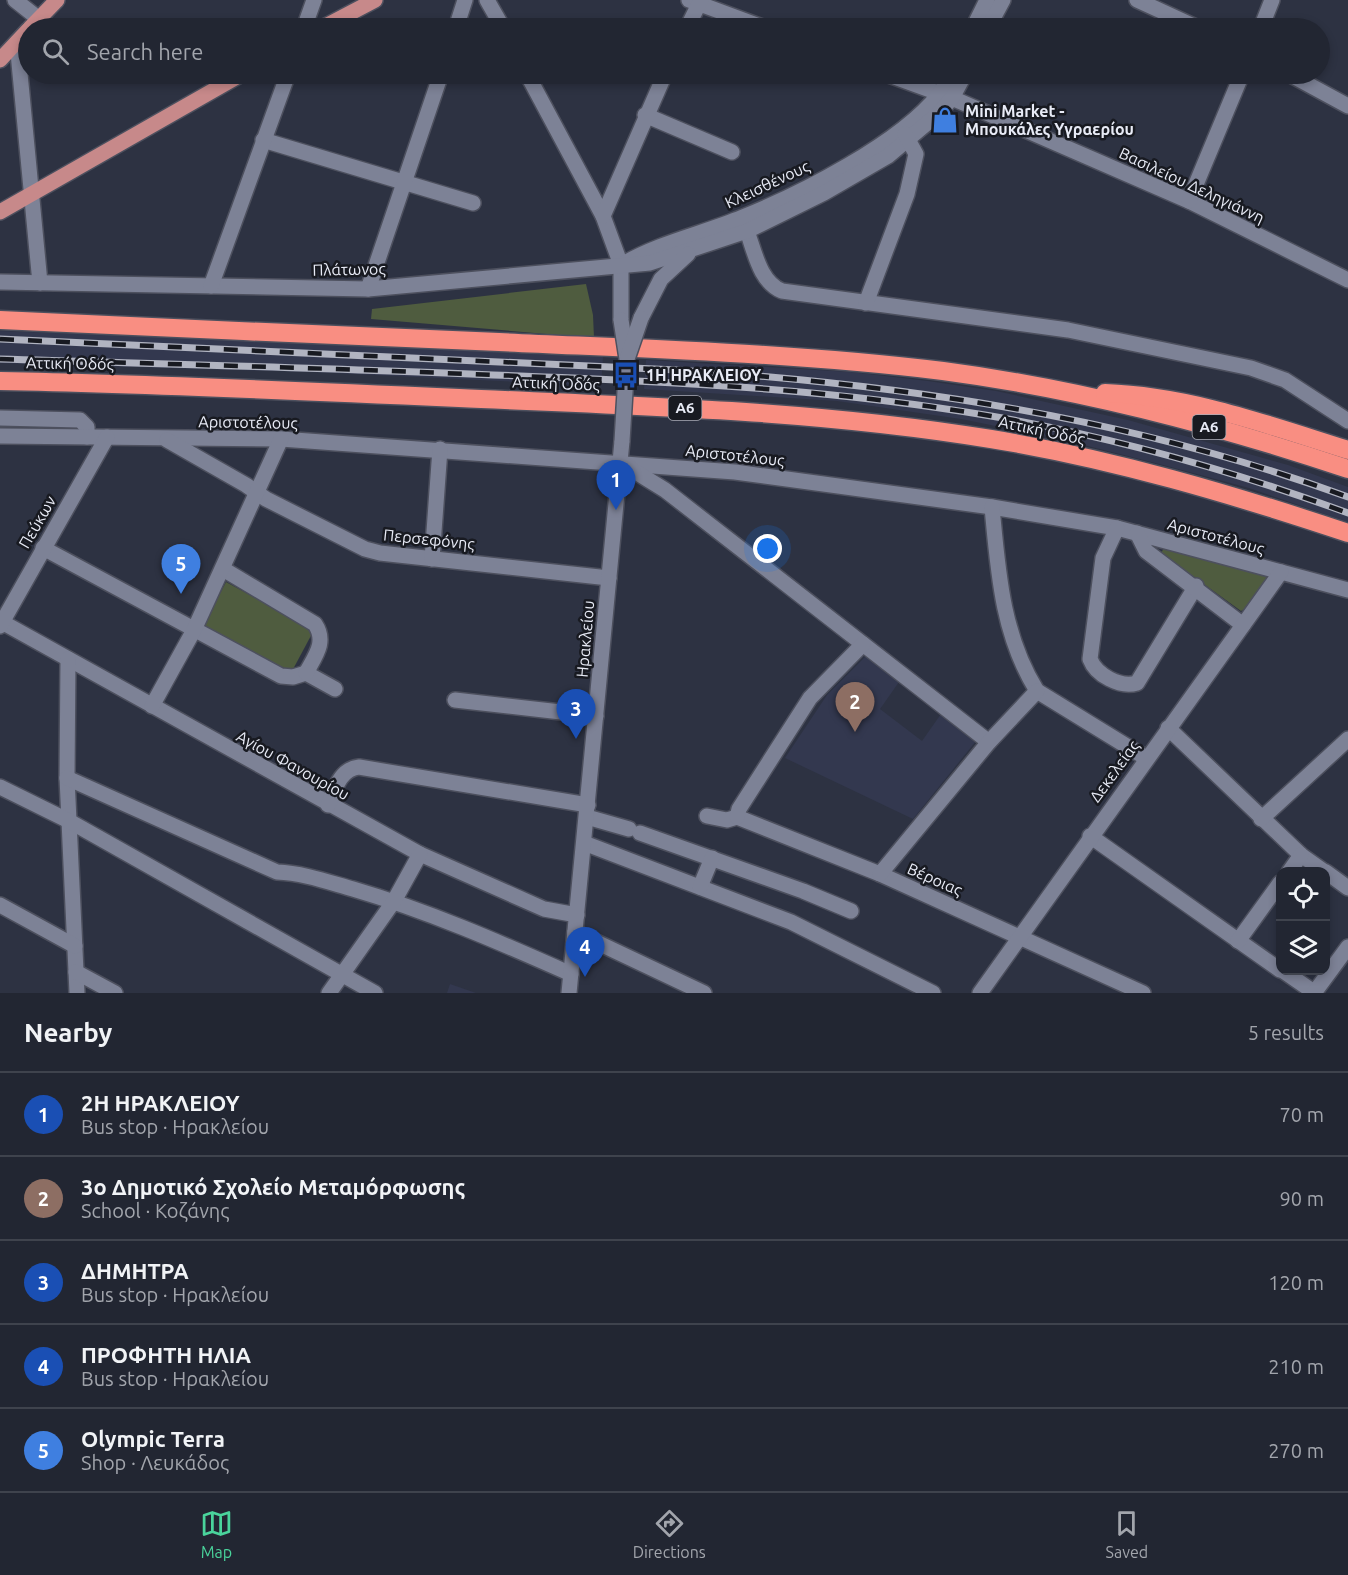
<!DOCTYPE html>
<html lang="en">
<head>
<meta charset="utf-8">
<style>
  body { margin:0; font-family:Ubuntu,sans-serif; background:#2a2e3a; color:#f1f3f6 }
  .controls { position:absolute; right:18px; bottom:18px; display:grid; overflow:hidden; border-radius:12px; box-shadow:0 3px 9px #0003 }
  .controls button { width:54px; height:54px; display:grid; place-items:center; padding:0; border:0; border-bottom:2px solid #3f434d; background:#222632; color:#f1f3f6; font:30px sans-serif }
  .you { position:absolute; left:768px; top:549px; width:21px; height:21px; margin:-15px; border:4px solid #fff; border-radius:50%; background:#1a73e8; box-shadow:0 0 0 9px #1a73e833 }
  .badge { display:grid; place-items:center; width:39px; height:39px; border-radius:50%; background:#4ad49c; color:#fff; font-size:20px; font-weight:700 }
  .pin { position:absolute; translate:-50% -50px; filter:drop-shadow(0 2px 3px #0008) }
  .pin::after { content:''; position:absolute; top:32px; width:21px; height:18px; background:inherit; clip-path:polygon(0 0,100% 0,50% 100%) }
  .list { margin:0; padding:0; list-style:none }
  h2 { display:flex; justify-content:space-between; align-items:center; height:78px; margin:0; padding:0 24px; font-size:26px }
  h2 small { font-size:20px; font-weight:400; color:#a2a5ac }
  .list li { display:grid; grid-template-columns:39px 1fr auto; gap:18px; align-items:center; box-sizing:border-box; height:84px; padding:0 24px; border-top:2px solid #3f434d }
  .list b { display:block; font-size:22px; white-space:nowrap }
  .list p { margin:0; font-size:20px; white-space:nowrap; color:#a2a5ac }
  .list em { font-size:20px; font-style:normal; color:#a2a5ac }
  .icon { flex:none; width:33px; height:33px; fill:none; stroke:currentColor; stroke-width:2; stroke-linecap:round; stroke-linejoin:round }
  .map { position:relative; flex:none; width:1348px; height:993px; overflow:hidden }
  .search { position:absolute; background:#222632; box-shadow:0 3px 9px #0003; left:18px; right:18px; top:18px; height:66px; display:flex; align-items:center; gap:15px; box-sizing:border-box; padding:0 21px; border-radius:33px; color:#a2a5ac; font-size:22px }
  .sheet { height:498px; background:#222632 }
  nav { display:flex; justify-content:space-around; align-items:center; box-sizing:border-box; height:84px; border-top:2px solid #3f434d; background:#222632; font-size:16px; color:#a2a5ac }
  nav a { display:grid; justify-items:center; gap:3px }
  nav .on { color:#4ad49c }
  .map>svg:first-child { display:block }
  .built { fill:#33384f }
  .green { fill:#4f5c3f }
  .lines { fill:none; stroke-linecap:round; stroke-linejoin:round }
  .minor-casing { stroke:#4d505e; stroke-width:18 }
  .major-casing { stroke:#4d505e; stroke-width:18 }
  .highway-casing { stroke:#4d505e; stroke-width:21 }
  .minor { stroke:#7d8296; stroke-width:15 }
  .major { stroke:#c7898a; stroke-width:15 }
  .highway { stroke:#f98e82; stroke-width:18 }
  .rail-casing { stroke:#b1b4c1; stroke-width:7 }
  .rail { stroke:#181a21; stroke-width:4.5; stroke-dasharray:14; stroke-linecap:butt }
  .minor-bridge-casing { stroke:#4d505e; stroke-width:18; stroke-linecap:butt }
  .minor-bridge { stroke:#7d8296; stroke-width:15 }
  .labels { text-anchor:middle; stroke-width:5; stroke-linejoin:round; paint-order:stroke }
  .shield { fill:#181a21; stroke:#aaacb6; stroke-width:1.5 }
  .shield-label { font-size:15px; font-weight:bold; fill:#e8ebf6 }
  .poi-label { font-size:16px; font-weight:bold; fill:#e8ebf6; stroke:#181a21; text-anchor:start }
  .street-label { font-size:16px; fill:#e8ebf6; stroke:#181a21 }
</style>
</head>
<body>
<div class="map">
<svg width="1348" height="993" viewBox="0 0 1348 993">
  <rect width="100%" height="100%" fill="#2d3242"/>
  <g class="built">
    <path d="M0,331L112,335L603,357L601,386L312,372L0,363Z"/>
    <path d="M646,360L851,372L928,381L996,391L1128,420L1288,465L1348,487V522L1249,488L1163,465L1060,439L961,419L837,401L644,389Z"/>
    <path d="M866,656L899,682L880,709L922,741L941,714L976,741L913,819L785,758L827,695Z"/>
    <path d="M450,984L476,993H447Z"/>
  </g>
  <g class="green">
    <path d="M586,284L593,315L594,338L371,319L372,309Z"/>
    <path d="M1164,548L1266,576V581L1246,608L1241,611L1161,553Z"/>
    <path d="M226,582L314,630L291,673L203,626Z"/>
  </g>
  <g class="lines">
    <g class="minor-casing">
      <g id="minor">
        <path d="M15,0L39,19"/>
        <path d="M487,0L503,28"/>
        <path d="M689,0L765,28"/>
        <path d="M1137,0L1198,28"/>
        <path d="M304,28L314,0"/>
        <path d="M456,28L465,0"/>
        <path d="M687,28L701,0"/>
        <path d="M973,28L987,0"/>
        <path d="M988,28L1003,0"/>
        <path d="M1261,28L1272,0"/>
        <path d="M17,42L40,283"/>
        <path d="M527,74L603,216L621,265V320"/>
        <path d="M886,74L952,98L1189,201L1348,280"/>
        <path d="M1289,74L1348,106"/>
        <path d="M645,115L732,152"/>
        <path d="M263,140L473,203"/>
        <path d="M1189,201L1242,74"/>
        <path d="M603,216L665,74"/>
        <path d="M747,231C755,253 760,282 782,291L1068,330L1251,368L1285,380L1348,421"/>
        <path d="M623,264C661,242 702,234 743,217C800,194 901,143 939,94C944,88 947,80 950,74"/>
        <path d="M0,282L368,289L650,263L747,231L824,193L888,156L939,113L952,98L965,74"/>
        <path d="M211,286L288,74"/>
        <path d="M368,289L441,74"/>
        <path d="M866,303L907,194L916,154L905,134"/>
        <path d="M641,318L661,279L688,254"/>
        <path d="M0,418L80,420L87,427V437"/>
        <path d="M0,436L281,439L735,472L992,507L1117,528L1348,590"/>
        <path d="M167,440L246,485L266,499L365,549L380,553L609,578"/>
        <path d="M623,464L665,490L989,742"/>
        <path d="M992,507C998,571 1002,635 1037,691L1146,758"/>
        <path d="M1117,528L1103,558L1090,659C1096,675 1120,688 1137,683L1196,586"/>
        <path d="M1137,533L1146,551L1243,625"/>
        <path d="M43,548L281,676L293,677L306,673L335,689"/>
        <path d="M432,559L440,449"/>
        <path d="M223,569L315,624C327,642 315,656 306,673"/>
        <path d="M2,622L420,854L544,909L577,915"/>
        <path d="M0,626L107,437"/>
        <path d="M68,659L67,778L77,993"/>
        <path d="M455,700L596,716"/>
        <path d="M152,706L194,630L281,439"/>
        <path d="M1168,728L1301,855L1325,872"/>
        <path d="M67,778L277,872C303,873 328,882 353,889C428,911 499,942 571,974"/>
        <path d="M0,787L69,821L375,993"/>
        <path d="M328,805C335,789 340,769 359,767L588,805"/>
        <path d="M707,816L727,820L737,817L880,874L1143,993"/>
        <path d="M587,817L629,829"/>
        <path d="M737,817L739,809L810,698L863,644"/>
        <path d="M1261,819L1348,739"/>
        <path d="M640,833L803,891L851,911"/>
        <path d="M1090,836L1280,970"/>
        <path d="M584,843L791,922L933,993"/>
        <path d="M1289,872L1301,855"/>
        <path d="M1326,872L1348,888"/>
        <path d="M880,874L989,742L1037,691"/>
        <path d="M700,887L712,858"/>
        <path d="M0,905L75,946"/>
        <path d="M575,932L704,993"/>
        <path d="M1238,941L1280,883"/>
        <path d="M1282,970L1315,993"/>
        <path d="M76,972L115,993"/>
        <path d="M329,993L394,901L420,854"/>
        <path d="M569,993L622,441"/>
        <path d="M980,993L1281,572"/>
        <path d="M1314,993L1348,947"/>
      </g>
    </g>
    <g class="major-casing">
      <g id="major">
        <path d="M30,28L57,0"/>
        <path d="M322,28L375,0"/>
        <path d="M0,60L28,30"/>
        <path d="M0,212L242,74"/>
      </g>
    </g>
    <g class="highway-casing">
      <g id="highway">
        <path d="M0,320C166,328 333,335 499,342C647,349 796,353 943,371C1080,389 1217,425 1348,469"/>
        <path d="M0,381C153,384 306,391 459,398C636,406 815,410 991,439C1113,459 1231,494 1348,533"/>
        <path d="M1105,393C1190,396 1268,425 1348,450"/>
      </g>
    </g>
    <use href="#minor" class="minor"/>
    <use href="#major" class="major"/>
    <use href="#highway" class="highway"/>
    <g class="rail-casing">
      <g id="rail">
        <path d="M0,339L676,370C903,384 1133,418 1348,497"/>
        <path d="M0,359C164,364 329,368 493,375C660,381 827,388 991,416C1113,437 1233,471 1348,513"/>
      </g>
    </g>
    <use href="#rail" class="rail"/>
    <g class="minor-bridge-casing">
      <g id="minor-bridge">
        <path d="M621,320L627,359L622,441"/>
        <path d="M628,356L641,318"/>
      </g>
    </g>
    <use href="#minor-bridge" class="minor-bridge"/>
  </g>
  <defs>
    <g id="shop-bare" transform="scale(2.07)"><path d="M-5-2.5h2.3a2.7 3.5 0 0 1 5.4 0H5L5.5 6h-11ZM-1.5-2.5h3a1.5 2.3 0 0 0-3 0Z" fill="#3f7fe0" stroke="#181a21" stroke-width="2.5" paint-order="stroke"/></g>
    <g id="bus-bare" transform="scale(2.07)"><path d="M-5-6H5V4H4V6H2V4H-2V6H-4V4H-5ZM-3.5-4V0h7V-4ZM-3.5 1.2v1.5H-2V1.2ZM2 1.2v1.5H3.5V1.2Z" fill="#1a4fb4" stroke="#181a21" stroke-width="2.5" paint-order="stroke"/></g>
  </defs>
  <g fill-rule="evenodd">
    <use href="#shop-bare" x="945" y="120"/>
    <use href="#bus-bare" x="626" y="375"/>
  </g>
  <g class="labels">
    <g class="shield">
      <rect x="668.5" y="396" width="33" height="24" rx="4.5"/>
      <rect x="1192.5" y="415" width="33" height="24" rx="4.5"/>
    </g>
    <g class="shield-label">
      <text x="685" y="413">Α6</text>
      <text x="1209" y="432">Α6</text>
    </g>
    <g class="poi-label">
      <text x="965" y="117">Mini Market -<tspan x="965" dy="18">Μπουκάλες Υγραερίου</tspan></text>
      <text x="646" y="381">1Η ΗΡΑΚΛΕΙΟΥ</text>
    </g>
    <g class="street-label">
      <text transform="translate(767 184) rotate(-25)" y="6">Κλεισθένους</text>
      <text transform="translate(1192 185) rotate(25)" y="6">Βασιλείου Δεληγιάννη</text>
      <text transform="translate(349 269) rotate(-1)" y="6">Πλάτωνος</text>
      <text transform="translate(70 363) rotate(1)" y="6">Αττική Οδός</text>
      <text transform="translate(556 383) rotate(2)" y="6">Αττική Οδός</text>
      <text transform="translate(248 422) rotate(1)" y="6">Αριστοτέλους</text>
      <text transform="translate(1042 430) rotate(12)" y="6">Αττική Οδός</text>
      <text transform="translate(735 455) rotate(6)" y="6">Αριστοτέλους</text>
      <text transform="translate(37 522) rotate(-60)" y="6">Πεύκων</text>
      <text transform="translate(1216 536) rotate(15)" y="6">Αριστοτέλους</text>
      <text transform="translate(429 539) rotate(6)" y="6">Περσεφόνης</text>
      <text transform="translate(585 639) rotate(-85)" y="6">Ηρακλείου</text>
      <text transform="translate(293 765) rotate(29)" y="6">Αγίου Φανουρίου</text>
      <text transform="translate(1114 771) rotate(-54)" y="6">Δεκελείας</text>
      <text transform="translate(935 879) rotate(24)" y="6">Βέροιας</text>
    </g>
  </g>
</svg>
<div class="controls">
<button><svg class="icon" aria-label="locate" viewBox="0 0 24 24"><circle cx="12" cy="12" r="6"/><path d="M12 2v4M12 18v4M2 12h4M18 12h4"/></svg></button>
<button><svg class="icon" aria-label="layers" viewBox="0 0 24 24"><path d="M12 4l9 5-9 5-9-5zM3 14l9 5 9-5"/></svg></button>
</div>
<div class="you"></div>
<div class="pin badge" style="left:616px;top:510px;background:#1a4fb4">1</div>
<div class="pin badge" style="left:855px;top:732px;background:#8d6e63">2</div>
<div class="pin badge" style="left:576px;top:739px;background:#1a4fb4">3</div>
<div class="pin badge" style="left:585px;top:977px;background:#1a4fb4">4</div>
<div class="pin badge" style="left:181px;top:594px;background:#3f7fe0">5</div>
<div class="search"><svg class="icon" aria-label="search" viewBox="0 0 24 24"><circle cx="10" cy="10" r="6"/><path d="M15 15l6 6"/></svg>Search here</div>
</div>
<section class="sheet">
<h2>Nearby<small>5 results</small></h2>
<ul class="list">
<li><span class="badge" style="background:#1a4fb4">1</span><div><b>2Η ΗΡΑΚΛΕΙΟΥ</b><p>Bus stop · Ηρακλείου</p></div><em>70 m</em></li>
<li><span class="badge" style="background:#8d6e63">2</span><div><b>3ο Δημοτικό Σχολείο Μεταμόρφωσης</b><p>School · Κοζάνης</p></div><em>90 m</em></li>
<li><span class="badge" style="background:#1a4fb4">3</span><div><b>ΔΗΜΗΤΡΑ</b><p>Bus stop · Ηρακλείου</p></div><em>120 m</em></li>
<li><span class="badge" style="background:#1a4fb4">4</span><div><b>ΠΡΟΦΗΤΗ ΗΛΙΑ</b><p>Bus stop · Ηρακλείου</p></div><em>210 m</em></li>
<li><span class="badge" style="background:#3f7fe0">5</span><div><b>Olympic Terra</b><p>Shop · Λευκάδος</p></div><em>270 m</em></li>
</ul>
</section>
<nav>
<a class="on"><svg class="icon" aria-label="map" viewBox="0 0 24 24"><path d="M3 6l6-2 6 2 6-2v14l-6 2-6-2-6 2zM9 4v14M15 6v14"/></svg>Map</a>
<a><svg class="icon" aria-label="directions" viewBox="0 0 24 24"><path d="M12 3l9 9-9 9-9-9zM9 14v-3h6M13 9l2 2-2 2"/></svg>Directions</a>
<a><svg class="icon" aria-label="saved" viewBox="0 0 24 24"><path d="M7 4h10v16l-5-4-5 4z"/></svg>Saved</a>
</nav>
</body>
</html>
